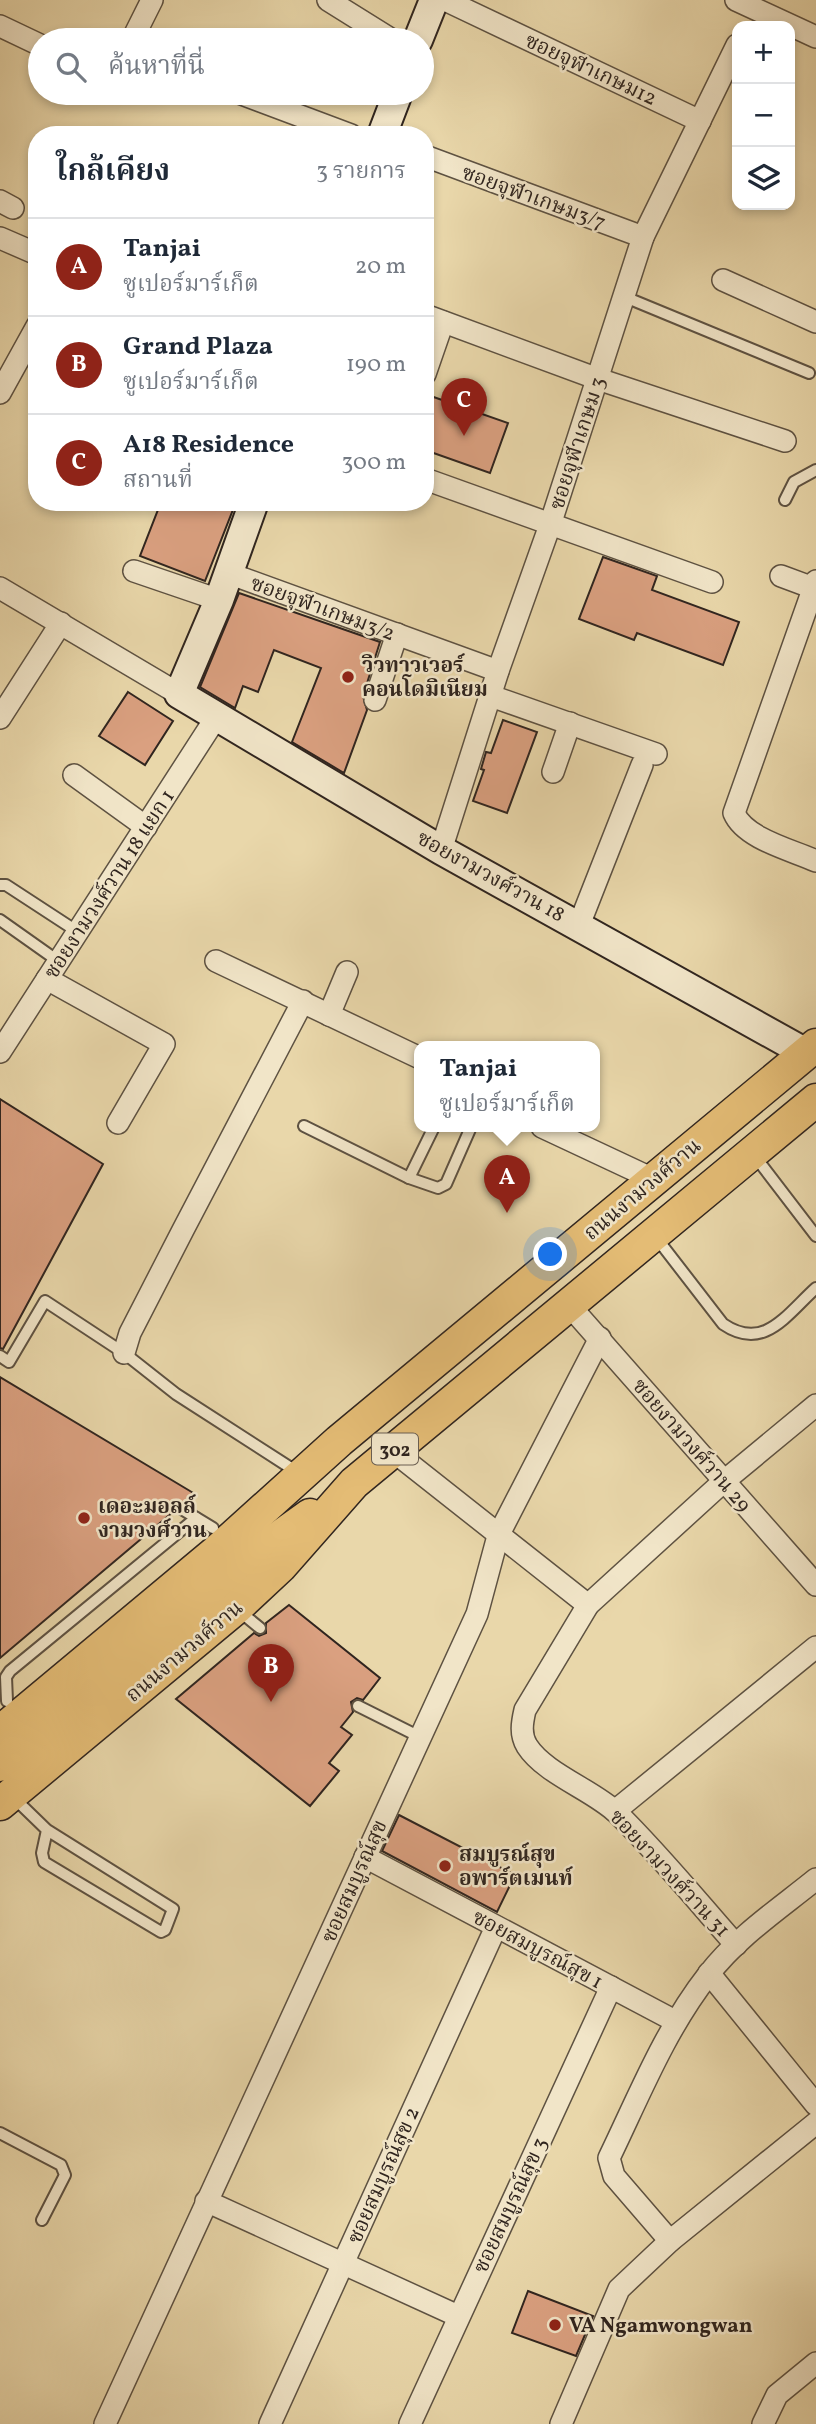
<!DOCTYPE html>
<html lang="th">
<head>
<meta charset="utf-8">
<style>
  body { margin:0; font-family:Vollkorn,"Noto Serif Thai",serif; background:#f6f6f7; color:#1f2937 }
  .controls { position:absolute; right:21px; top:21px; display:grid; overflow:hidden; border-radius:14px; box-shadow:0 4px 10px #0003 }
  .controls button { width:63px; height:63px; display:grid; place-items:center; padding:0; border:0; border-bottom:2px solid #e0e1e3; background:#fff; color:#1f2937; font:35px sans-serif }
  .you { position:absolute; left:551px; top:1255px; width:24px; height:24px; margin:-18px; border:5px solid #fff; border-radius:50%; background:#1a73e8; box-shadow:0 0 0 10px #1a73e833 }
  .badge { display:grid; place-items:center; width:46px; height:46px; border-radius:50%; background:#8f2418; color:#fff; font-size:23px; font-weight:700 }
  .pin { position:absolute; translate:-50% -58px; filter:drop-shadow(0 2px 4px #0008) }
  .pin::after { content:''; position:absolute; top:37px; width:24px; height:21px; background:inherit; clip-path:polygon(0 0,100% 0,50% 100%) }
  .popup { position:absolute; left:414px; top:1041px; width:186px; height:91px; box-sizing:border-box; display:grid; place-content:center; border-radius:14px; background:#fff; filter:drop-shadow(0 2px 5px #0005); font-size:23px; white-space:nowrap; color:#747a83 }
  .popup b { font-size:26px; color:#1f2937 }
  .popup::after { content:''; position:absolute; left:50%; top:100%; margin-left:-14px; border:14px solid transparent; border-top-color:#fff }
  .list { margin:0; padding:0; list-style:none }
  h2 { display:flex; justify-content:space-between; align-items:center; height:91px; margin:0; padding:0 28px; font-size:30px }
  h2 small { font-size:23px; font-weight:400; color:#747a83 }
  .list li { display:grid; grid-template-columns:46px 1fr auto; gap:21px; align-items:center; box-sizing:border-box; height:98px; padding:0 28px; border-top:2px solid #e0e1e3 }
  .list b { display:block; font-size:26px; white-space:nowrap }
  .list p { margin:0; font-size:23px; white-space:nowrap; color:#747a83 }
  .list em { font-size:23px; font-style:normal; color:#747a83 }
  .icon { flex:none; width:38px; height:38px; fill:none; stroke:currentColor; stroke-width:2; stroke-linecap:round; stroke-linejoin:round }
  .map { position:relative; flex:none; width:816px; height:2424px; overflow:hidden }
  .search { position:absolute; background:#fff; box-shadow:0 4px 10px #0003; left:28px; top:28px; width:406px; height:77px; display:flex; align-items:center; gap:18px; box-sizing:border-box; padding:0 24px; border-radius:38px; color:#747a83; font-size:26px }
  .panel { position:absolute; background:#fff; box-shadow:0 4px 10px #0003; left:28px; top:126px; width:406px; height:385px; border-radius:28px }
  .map>svg:first-child { display:block }
  .building { fill:#daa080; stroke:#30251f; stroke-width:2 }
  .lines { fill:none; stroke-linecap:round; stroke-linejoin:round }
  .lane-casing { stroke:#5e5242; stroke-width:14 }
  .street-casing { stroke:#5e5242; stroke-width:24 }
  .secondary-casing { stroke:#30251f; stroke-width:32 }
  .primary-casing { stroke:#30251f; stroke-width:35 }
  .lane { stroke:#f1e5c8; stroke-width:10 }
  .street { stroke:#f1e5c8; stroke-width:21 }
  .secondary { stroke:#f1e5c8; stroke-width:28 }
  .primary { stroke:#e4bc75; stroke-width:32 }
  .poi-dot { fill:#8f2418; stroke:#f1e5c8; stroke-width:2.5 }
  .labels { text-anchor:middle; stroke-width:5; stroke-linejoin:round; paint-order:stroke }
  .shield { fill:#f1e5c8; stroke:#6a5f52; stroke-width:2 }
  .shield-label { font-size:19px; font-weight:bold; fill:#30251f }
  .street-label { font-size:21px; fill:#30251f; stroke:#f1e5c8 }
  .poi-label { font-size:21px; font-weight:bold; fill:#30251f; stroke:#f1e5c8; text-anchor:start }
</style>
</head>
<body>
<div class="map">
<svg width="816" height="2424" viewBox="0 0 816 2424">
  <rect width="100%" height="100%" fill="#e9d7aa"/>
  <filter id="stains"><feTurbulence type="fractalNoise" baseFrequency=".00286" numOctaves="4"/><feColorMatrix values="0 0 0 0 .2 0 0 0 0 .09 0 0 0 0 .02 0 0 0 .5 -.17"/></filter>
  <radialGradient id="worn" r=".72"><stop offset=".6" stop-color="#630" stop-opacity="0"/><stop offset="1" stop-color="#630" stop-opacity=".3"/></radialGradient>
  <g class="building">
    <path d="M425,394L508,423L490,473L425,450Z"/>
    <path d="M161,502H236L205,581L140,556Z"/>
    <path d="M603,557L657,576L652,590L739,622L723,665L637,633L634,640L579,619Z"/>
    <path d="M239,593L380,642L363,696L367,710L344,773L292,742L321,668L274,650L258,692L243,686L235,708L200,687Z"/>
    <path d="M128,692L173,721L145,765L99,736Z"/>
    <path d="M503,720L537,732L507,813L473,801L484,770L481,769L486,752L491,753Z"/>
    <path d="M0,1099L103,1164L3,1349L0,1348Z"/>
    <path d="M0,1377L195,1494L185,1502H176L173,1512L0,1658Z"/>
    <path d="M289,1605L380,1678L363,1700L357,1698L351,1702L353,1712L341,1727L352,1735L329,1763L339,1771L310,1806L176,1699L254,1633L259,1636L266,1633V1623Z"/>
    <path d="M399,1815L515,1875L497,1912L382,1851Z"/>
    <path d="M528,2291L593,2316L576,2356L512,2333Z"/>
  </g>
  <g class="lines">
    <g class="lane-casing">
      <g id="lane">
        <path d="M625,297L809,373"/>
        <path d="M785,500L794,482L816,470"/>
        <path d="M0,885H6L78,932"/>
        <path d="M0,920L58,961"/>
        <path d="M304,1126L409,1178"/>
        <path d="M434,1127L409,1178L438,1188L446,1184L471,1127"/>
        <path d="M754,1155L816,1236"/>
        <path d="M655,1236L723,1324C764,1352 786,1315 816,1288"/>
        <path d="M0,1356L9,1362L45,1301L124,1353L176,1394L294,1470"/>
        <path d="M180,1508L213,1528"/>
        <path d="M238,1610L260,1628"/>
        <path d="M7,1701L6,1677L10,1671L196,1518"/>
        <path d="M358,1706L418,1736"/>
        <path d="M13,1797L47,1830L173,1909L165,1930L161,1932L44,1862L42,1853L47,1830"/>
        <path d="M0,2133L61,2165L65,2175L42,2220"/>
      </g>
    </g>
    <g class="street-casing">
      <g id="street">
        <path d="M328,0L392,40"/>
        <path d="M445,0L700,121"/>
        <path d="M736,0L816,37"/>
        <path d="M0,26L40,45"/>
        <path d="M132,40L152,0"/>
        <path d="M239,93L351,135"/>
        <path d="M425,156L643,237"/>
        <path d="M0,201L13,208"/>
        <path d="M0,238L37,254"/>
        <path d="M723,280L816,322"/>
        <path d="M425,315L598,379L785,441"/>
        <path d="M425,374L443,322"/>
        <path d="M0,393L37,326"/>
        <path d="M425,479L712,582"/>
        <path d="M134,571L219,600"/>
        <path d="M228,573L498,671"/>
        <path d="M781,576L816,589"/>
        <path d="M816,581L734,813C745,839 792,850 816,861"/>
        <path d="M0,588L179,694"/>
        <path d="M491,696L656,754"/>
        <path d="M375,700L397,634"/>
        <path d="M0,718L61,623"/>
        <path d="M553,772L570,723"/>
        <path d="M74,775L146,827"/>
        <path d="M441,850L498,671L550,525L643,237L737,45"/>
        <path d="M579,925L642,765"/>
        <path d="M216,961L420,1058"/>
        <path d="M47,979L164,1044L118,1123"/>
        <path d="M329,1015L347,972"/>
        <path d="M0,1052L217,716"/>
        <path d="M542,1127L653,1179"/>
        <path d="M569,1305L816,1585"/>
        <path d="M124,1353L130,1333L183,1230L303,1001"/>
        <path d="M393,1451L588,1605"/>
        <path d="M615,1811L816,1647"/>
        <path d="M365,1857L675,2021"/>
        <path d="M736,1945C697,1901 659,1854 617,1813C593,1790 545,1774 527,1746C520,1734 522,1723 525,1710L588,1605L723,1482L816,1405"/>
        <path d="M709,1973L816,2105"/>
        <path d="M206,2201L458,2316"/>
        <path d="M670,2241L614,2176L609,2158C639,2096 665,2030 708,1975C737,1937 779,1909 816,1879"/>
        <path d="M105,2424L477,1614L498,1536L600,1338"/>
        <path d="M270,2424L496,1927"/>
        <path d="M410,2424L611,1987"/>
        <path d="M561,2424L619,2289L670,2241L816,2123"/>
        <path d="M763,2424L777,2395L816,2363"/>
      </g>
    </g>
    <g class="secondary-casing">
      <g id="secondary">
        <path d="M418,40L434,0"/>
        <path d="M382,135L398,93"/>
        <path d="M254,502L219,600L179,694L441,850L806,1053"/>
      </g>
    </g>
    <g class="primary-casing">
      <g id="primary">
        <path d="M0,1732L216,1552L339,1441L816,1045"/>
        <path d="M0,1765L232,1571L310,1515"/>
        <path d="M0,1804L236,1608L281,1566L354,1483L816,1100"/>
      </g>
    </g>
    <use href="#lane" class="lane"/>
    <use href="#street" class="street"/>
    <use href="#secondary" class="secondary"/>
    <use href="#primary" class="primary"/>
  </g>
  <g class="poi-dot">
    <circle cx="348" cy="677" r="7"/>
    <circle cx="84" cy="1518" r="7"/>
    <circle cx="445" cy="1866" r="7"/>
    <circle cx="555" cy="2325" r="7"/>
  </g>
  <g class="labels">
    <rect class="shield" x="372" y="1433.5" width="46" height="31" rx="5"/>
    <g class="shield-label">
      <text x="395" y="1456">302</text>
    </g>
    <g class="street-label">
      <text transform="translate(591 69) rotate(25)" y="7">ซอยจุฬาเกษม12</text>
      <text transform="translate(534 197) rotate(20)" y="7">ซอยจุฬาเกษม3/7</text>
      <text transform="translate(577 443) rotate(-72)" y="7">ซอยจุฬาเกษม 3</text>
      <text transform="translate(323 608) rotate(20)" y="7">ซอยจุฬาเกษม3/2</text>
      <text transform="translate(491 876) rotate(29)" y="7">ซอยงามวงศ์วาน 18</text>
      <text transform="translate(109 884) rotate(-57)" y="7">ซอยงามวงศ์วาน 18 แยก 1</text>
      <text transform="translate(642 1189) rotate(-40)" y="7">ถนนงามวงศ์วาน</text>
      <text transform="translate(692 1445) rotate(49)" y="7">ซอยงามวงศ์วาน 29</text>
      <text transform="translate(184 1651) rotate(-40)" y="7">ถนนงามวงศ์วาน</text>
      <text transform="translate(670 1873) rotate(47)" y="7">ซอยงามวงศ์วาน 31</text>
      <text transform="translate(354 1881) rotate(-66)" y="7">ซอยสมบูรณ์สุข</text>
      <text transform="translate(538 1949) rotate(28)" y="7">ซอยสมบูรณ์สุข 1</text>
      <text transform="translate(383 2175) rotate(-66)" y="7">ซอยสมบูรณ์สุข 2</text>
      <text transform="translate(510 2205) rotate(-65)" y="7">ซอยสมบูรณ์สุข 3</text>
    </g>
    <g class="poi-label">
      <text x="362" y="672">วิวทาวเวอร์<tspan x="362" dy="24">คอนโดมิเนียม</tspan></text>
      <text x="98" y="1513">เดอะมอลล์<tspan x="98" dy="24">งามวงศ์วาน</tspan></text>
      <text x="459" y="1861">สมบูรณ์สุข<tspan x="459" dy="24">อพาร์ตเมนท์</tspan></text>
      <text x="569" y="2332">VA Ngamwongwan</text>
    </g>
  </g>
  <rect width="100%" height="100%" filter="url(#stains)"/>
  <rect width="100%" height="100%" fill="url(#worn)"/>
</svg>
<div class="controls">
<button>+</button>
<button>−</button>
<button><svg class="icon" aria-label="layers" viewBox="0 0 24 24"><path d="M12 4l9 5-9 5-9-5zM3 14l9 5 9-5"/></svg></button>
</div>
<div class="you"></div>
<div class="pin badge" style="left:507px;top:1213px">A</div>
<div class="popup"><b>Tanjai</b>ซูเปอร์มาร์เก็ต</div>
<div class="pin badge" style="left:271px;top:1702px">B</div>
<div class="pin badge" style="left:464px;top:436px">C</div>
<div class="search"><svg class="icon" aria-label="search" viewBox="0 0 24 24"><circle cx="10" cy="10" r="6"/><path d="M15 15l6 6"/></svg>ค้นหาที่นี่</div>
<section class="panel">
<h2>ใกล้เคียง<small>3 รายการ</small></h2>
<ul class="list">
<li><span class="badge">A</span><div><b>Tanjai</b><p>ซูเปอร์มาร์เก็ต</p></div><em>20 m</em></li>
<li><span class="badge">B</span><div><b>Grand Plaza</b><p>ซูเปอร์มาร์เก็ต</p></div><em>190 m</em></li>
<li><span class="badge">C</span><div><b>A18 Residence</b><p>สถานที่</p></div><em>300 m</em></li>
</ul>
</section>
</div>
</body>
</html>
